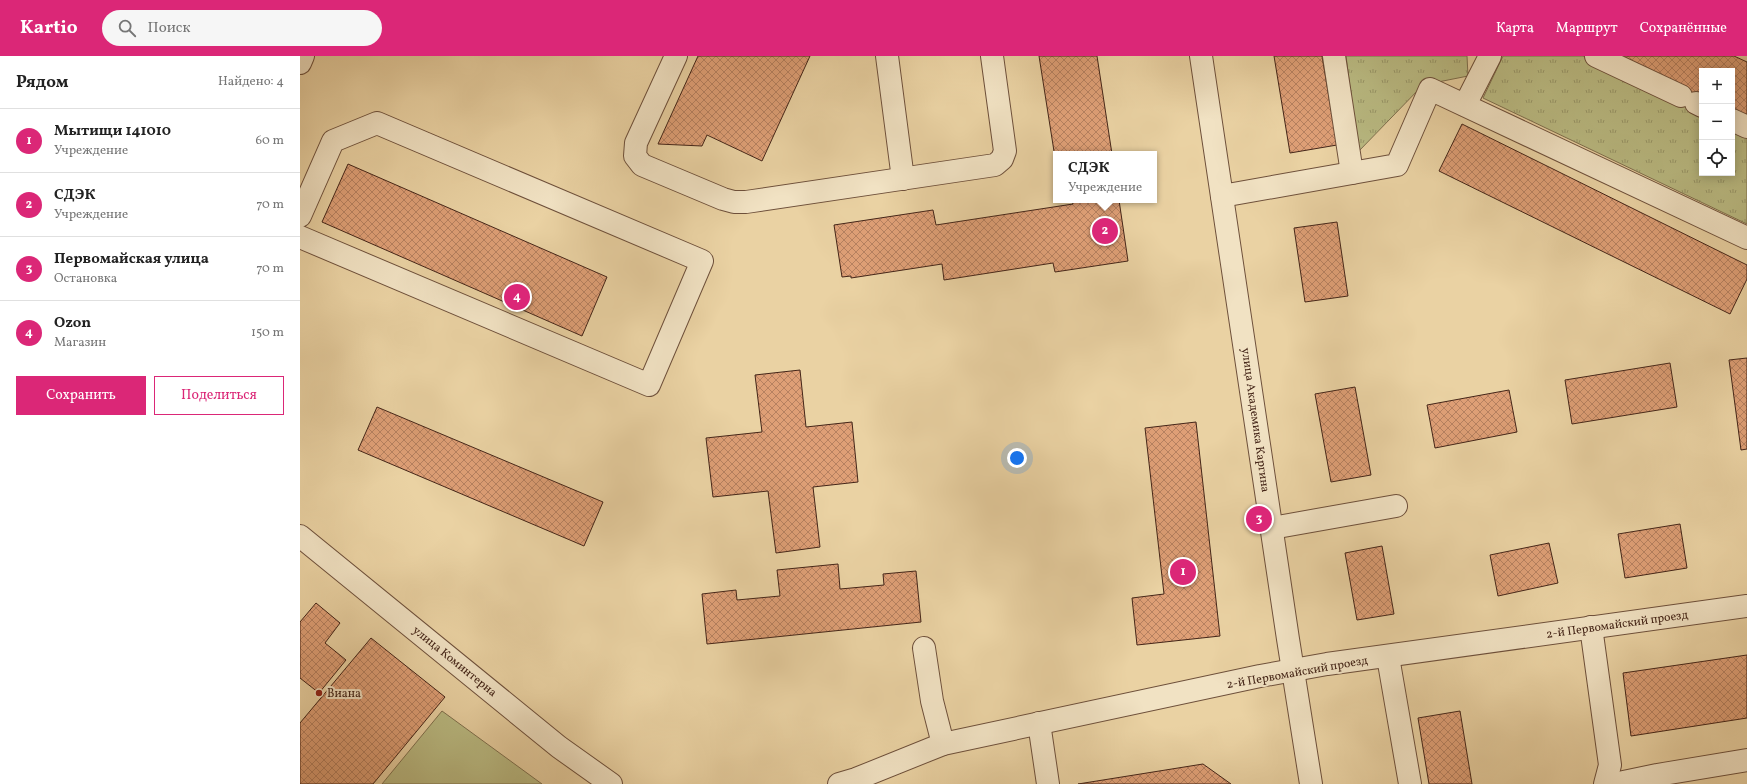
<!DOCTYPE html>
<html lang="ru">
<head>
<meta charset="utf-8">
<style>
  body { margin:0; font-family:Vollkorn,serif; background:#f6f6f6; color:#222 }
  .controls { position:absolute; right:12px; top:12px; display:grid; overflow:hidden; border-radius:0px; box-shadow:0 2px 10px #0003 }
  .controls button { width:36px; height:36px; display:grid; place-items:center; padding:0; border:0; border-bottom:1px solid #e0e0e0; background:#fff; color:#222; font:20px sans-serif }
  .you { position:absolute; left:717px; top:402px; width:14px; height:14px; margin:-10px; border:3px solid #fff; border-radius:50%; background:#1a73e8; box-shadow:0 0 0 6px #1a73e833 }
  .badge { display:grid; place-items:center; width:26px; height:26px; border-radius:50%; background:#db2777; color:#fff; font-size:13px; font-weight:700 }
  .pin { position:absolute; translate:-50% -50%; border:2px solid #fff; box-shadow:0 1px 4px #0006 }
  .popup { position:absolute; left:753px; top:95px; width:104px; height:52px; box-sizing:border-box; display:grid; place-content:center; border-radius:0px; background:#fff; filter:drop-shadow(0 1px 3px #0005); font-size:13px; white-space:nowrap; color:#767676 }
  .popup b { font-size:15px; color:#222 }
  .popup::after { content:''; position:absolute; left:50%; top:100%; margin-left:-8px; border:8px solid transparent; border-top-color:#fff }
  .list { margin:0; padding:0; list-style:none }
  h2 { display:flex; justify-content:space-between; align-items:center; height:52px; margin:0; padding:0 16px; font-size:17px }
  h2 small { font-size:13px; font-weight:400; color:#767676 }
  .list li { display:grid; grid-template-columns:26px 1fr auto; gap:12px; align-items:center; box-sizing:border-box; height:64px; padding:0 16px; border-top:1px solid #e0e0e0 }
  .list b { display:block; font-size:15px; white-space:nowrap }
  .list p { margin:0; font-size:13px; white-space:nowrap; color:#767676 }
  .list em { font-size:13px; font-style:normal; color:#767676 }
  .actions { display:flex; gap:8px; padding:12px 16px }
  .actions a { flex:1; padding:9px 0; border:1px solid #db2777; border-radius:0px; text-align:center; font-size:14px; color:#db2777 }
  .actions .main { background:#db2777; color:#fff }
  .icon { flex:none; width:22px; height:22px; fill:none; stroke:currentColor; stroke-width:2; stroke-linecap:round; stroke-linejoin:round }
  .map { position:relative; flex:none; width:1447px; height:728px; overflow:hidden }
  header { display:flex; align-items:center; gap:24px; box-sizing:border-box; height:56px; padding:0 20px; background:#db2777; color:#fff }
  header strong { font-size:19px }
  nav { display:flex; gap:22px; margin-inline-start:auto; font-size:14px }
  .search { width:280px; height:36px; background:#f6f6f6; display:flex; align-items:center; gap:10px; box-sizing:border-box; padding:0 14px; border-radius:22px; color:#767676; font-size:15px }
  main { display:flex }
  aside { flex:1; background:#fff }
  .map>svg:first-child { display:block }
  .grass { fill:url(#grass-tufts); stroke:#7f704e }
  .garden { fill:#babb83; stroke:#7f704e }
  .building { fill:url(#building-cross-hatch); stroke:#442518 }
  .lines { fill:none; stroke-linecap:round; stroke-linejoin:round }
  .minor-casing { stroke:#6e503b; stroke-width:24 }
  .minor { stroke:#f1e2c3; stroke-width:22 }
  .poi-dot { fill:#8f2418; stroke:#f1e2c3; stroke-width:1.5 }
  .labels { text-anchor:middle; stroke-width:4; stroke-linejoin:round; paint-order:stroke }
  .street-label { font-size:12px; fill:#442518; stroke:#f1e2c3 }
  .poi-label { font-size:12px; fill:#442518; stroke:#f1e2c3; text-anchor:start }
</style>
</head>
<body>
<header>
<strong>Kartio</strong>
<div class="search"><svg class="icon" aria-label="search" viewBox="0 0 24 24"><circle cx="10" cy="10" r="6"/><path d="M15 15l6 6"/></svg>Поиск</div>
<nav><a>Карта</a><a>Маршрут</a><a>Сохранённые</a></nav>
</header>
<main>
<aside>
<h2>Рядом<small>Найдено: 4</small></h2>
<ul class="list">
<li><span class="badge">1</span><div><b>Мытищи 141010</b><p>Учреждение</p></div><em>60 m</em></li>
<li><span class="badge">2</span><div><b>СДЭК</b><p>Учреждение</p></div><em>70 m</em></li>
<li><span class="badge">3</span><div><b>Первомайская улица</b><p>Остановка</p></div><em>70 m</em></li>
<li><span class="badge">4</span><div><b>Ozon</b><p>Магазин</p></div><em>150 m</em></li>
</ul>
<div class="actions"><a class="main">Сохранить</a><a>Поделиться</a></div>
</aside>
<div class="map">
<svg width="1447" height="728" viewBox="0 0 1447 728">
  <defs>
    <pattern id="grass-tufts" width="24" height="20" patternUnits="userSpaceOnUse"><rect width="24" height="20" fill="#babb83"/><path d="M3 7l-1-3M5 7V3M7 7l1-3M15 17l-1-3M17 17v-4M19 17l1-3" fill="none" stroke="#99986a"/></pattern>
    <pattern id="building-cross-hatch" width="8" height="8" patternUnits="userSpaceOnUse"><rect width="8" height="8" fill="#de9f76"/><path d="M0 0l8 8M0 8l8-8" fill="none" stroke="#b68160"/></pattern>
  </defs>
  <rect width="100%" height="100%" fill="#ead2a3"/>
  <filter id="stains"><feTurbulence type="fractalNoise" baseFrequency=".005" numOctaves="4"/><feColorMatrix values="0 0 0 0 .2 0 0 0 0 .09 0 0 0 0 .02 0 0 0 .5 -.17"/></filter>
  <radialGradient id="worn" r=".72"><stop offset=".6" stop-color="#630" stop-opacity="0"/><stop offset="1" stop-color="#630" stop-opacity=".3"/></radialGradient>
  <g class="grass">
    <path d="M1046,0H1167L1168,20L1123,29L1058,96Z"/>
    <path d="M1203,0H1283L1402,56V117H1432V71L1447,78V168L1183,42Z"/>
  </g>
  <path class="garden" d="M142,655L242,728H82Z"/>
  <g class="building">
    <path d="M398,0H510L462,105L407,79L402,90L358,88Z"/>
    <path d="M739,0H797L812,98H756V108Z"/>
    <path d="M974,0H1022L1037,89L990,97Z"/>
    <path d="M1314,0H1434L1447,6V64L1432,57V15H1402V43Z"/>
    <path d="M1162,68L1447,209V223L1430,258L1139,115Z"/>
    <path d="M48,108L307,221L282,280L22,166Z"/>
    <path d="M772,144H819L828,205L755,216L753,207L644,224L642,208L551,222V220L542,221L534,169L633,154L636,169L773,148Z"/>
    <path d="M1037,166L1048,240L1005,246L994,172Z"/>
    <path d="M1447,302V393L1441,394L1429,304Z"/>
    <path d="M1370,307L1377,351L1272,368L1265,324Z"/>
    <path d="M500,314L506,371L552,366L558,426L513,431L520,491L476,497L468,435L413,441L406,382L462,376L455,319Z"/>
    <path d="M1055,331L1071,419L1031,426L1015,338Z"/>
    <path d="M1209,334L1217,376L1135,392L1127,349Z"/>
    <path d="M77,351L303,446L284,490L58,394Z"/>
    <path d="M896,366L920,580L837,589L832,542L864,538L845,372Z"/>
    <path d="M1380,468L1387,512L1325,522L1318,478Z"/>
    <path d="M1249,487L1258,527L1198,540L1190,499Z"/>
    <path d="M1082,490L1094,558L1057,564L1045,497Z"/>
    <path d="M538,508L540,533L584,529L583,518L616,515L621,566L407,588L402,538L436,534L437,544L480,540L477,514Z"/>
    <path d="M16,547L40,567L25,587L46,604L19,637L0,622V566Z"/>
    <path d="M71,582L145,641L73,728H0V667Z"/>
    <path d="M1447,599V662L1331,680L1323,617Z"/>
    <path d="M1160,655L1172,728H1129L1118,662Z"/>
    <path d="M903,708L931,728H778Z"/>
  </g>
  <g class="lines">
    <g class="minor-casing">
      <g id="minor">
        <path d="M376,0L336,87L335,100L342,109L423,143L434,146H446L695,109L702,103L705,95L692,0"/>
        <path d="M587,0L603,123"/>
        <path d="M901,0L988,583L1011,728"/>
        <path d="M1034,0L1052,117"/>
        <path d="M1296,0L1381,40"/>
        <path d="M0,7L3,0"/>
        <path d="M1396,47L1402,50"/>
        <path d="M1165,49L1190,0"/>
        <path d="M1432,64L1447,71"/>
        <path d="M922,140L1097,109L1130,33L1447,182"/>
        <path d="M0,160L33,85L77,67L402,205L349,329L0,181"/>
        <path d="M972,472L1096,450"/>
        <path d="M0,480L259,691L311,728"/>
        <path d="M1291,571L1310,709L1305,728"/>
        <path d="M624,592L632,645L643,688"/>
        <path d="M1088,601L1110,728"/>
        <path d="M739,667L748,728"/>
        <path d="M539,728L556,723L643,688L960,620L1027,608L1447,550"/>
        <path d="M1314,728L1357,719L1447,704"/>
      </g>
    </g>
    <use href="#minor" class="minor"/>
  </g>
  <circle class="poi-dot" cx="19" cy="637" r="4"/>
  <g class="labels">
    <g class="street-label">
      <text transform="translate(956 364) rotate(82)" y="4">улица Академика Каргина</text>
      <text transform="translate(1317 568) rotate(-8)" y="4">2-й Первомайский проезд</text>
      <text transform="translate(155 605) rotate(39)" y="4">улица Коминтерна</text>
      <text transform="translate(997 616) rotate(-10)" y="4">2-й Первомайский проезд</text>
    </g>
    <g class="poi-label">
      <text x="27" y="641">Виана</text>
    </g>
  </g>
  <rect width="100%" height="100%" filter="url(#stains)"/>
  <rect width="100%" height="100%" fill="url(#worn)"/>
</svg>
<div class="controls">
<button>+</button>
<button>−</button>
<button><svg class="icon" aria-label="locate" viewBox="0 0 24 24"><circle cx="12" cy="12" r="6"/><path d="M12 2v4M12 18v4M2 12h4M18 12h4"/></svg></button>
</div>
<div class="you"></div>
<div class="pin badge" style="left:883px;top:516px">1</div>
<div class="pin badge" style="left:805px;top:175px">2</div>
<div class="popup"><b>СДЭК</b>Учреждение</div>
<div class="pin badge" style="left:959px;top:463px">3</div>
<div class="pin badge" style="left:217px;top:241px">4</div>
</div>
</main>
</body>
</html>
